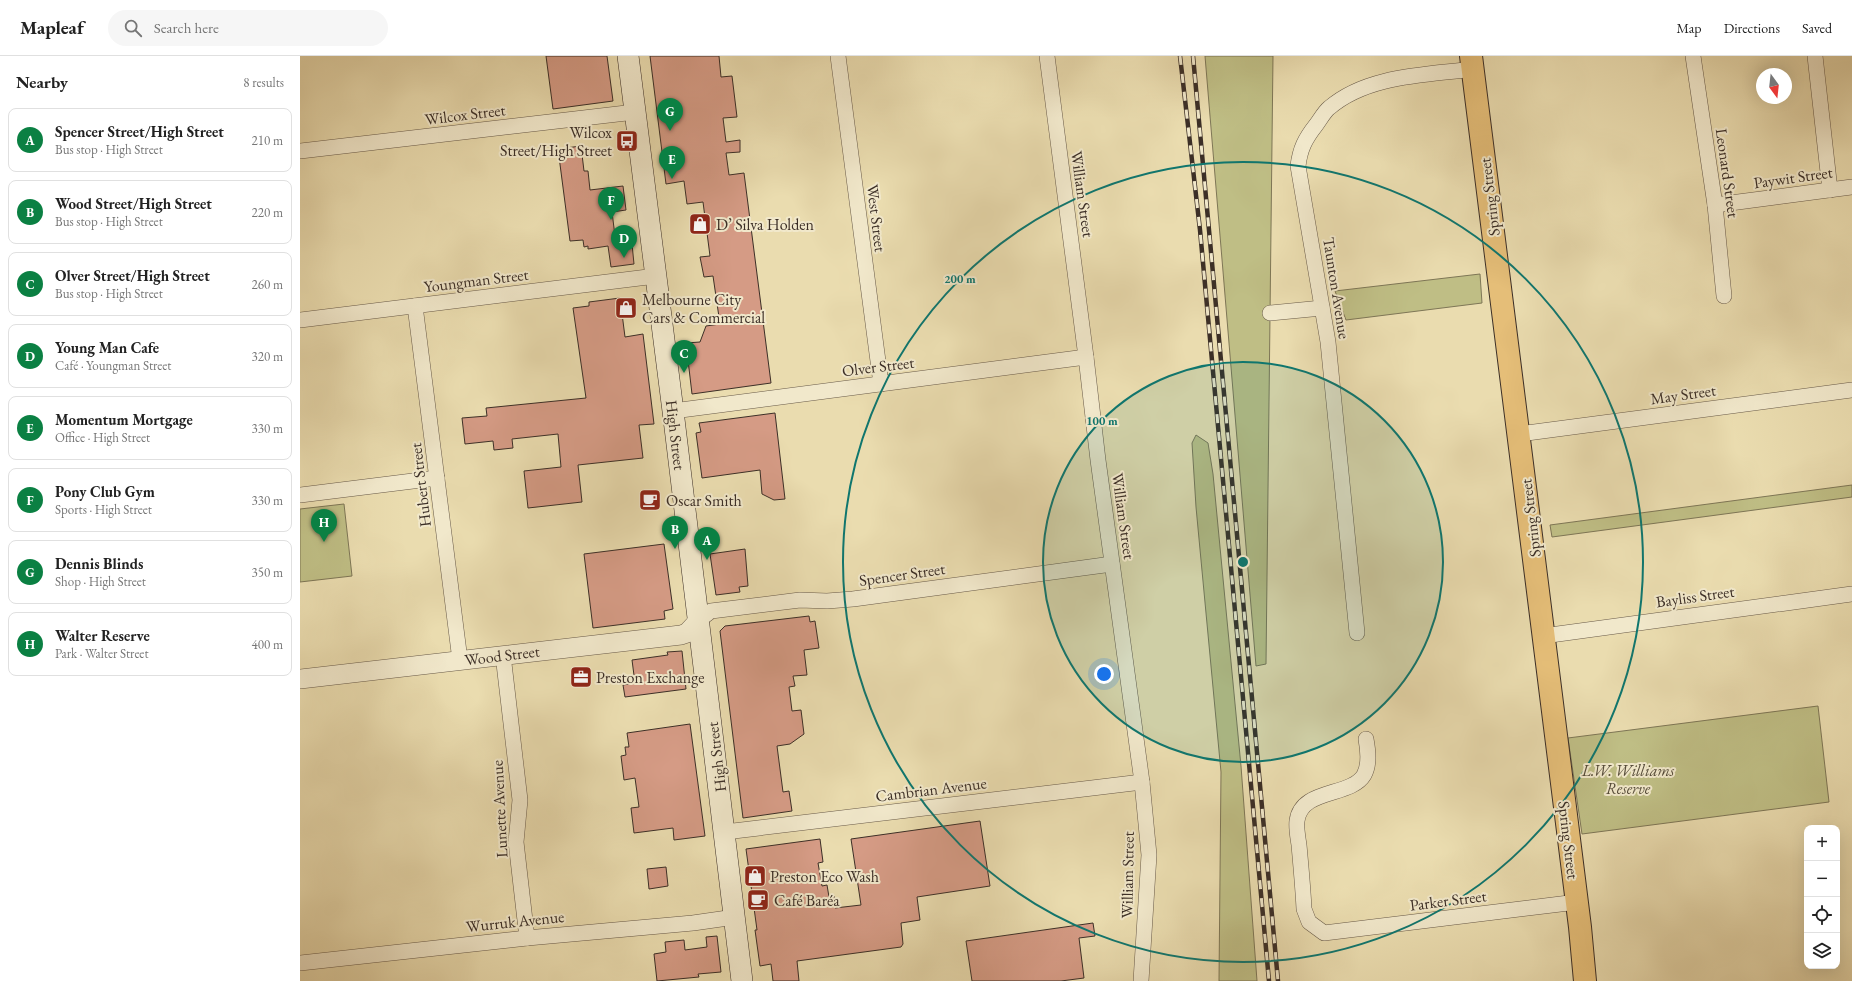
<!DOCTYPE html>
<html lang="en">
<head>
<meta charset="utf-8">
<style>
  body { margin:0; font-family:"EB Garamond",serif; background:#f6f6f6; color:#222 }
  .controls { position:absolute; right:12px; bottom:12px; display:grid; overflow:hidden; border-radius:8px; box-shadow:0 4px 16px #0002 }
  .controls button { width:36px; height:36px; display:grid; place-items:center; padding:0; border:0; border-bottom:1px solid #e0e0e0; background:#fff; color:#222; font:20px sans-serif }
  .compass { position:absolute; left:1456px; top:12px; width:36px; height:36px; border-radius:50%; background:#fff; box-shadow:0 4px 16px #0002; rotate:165deg }
  .you { position:absolute; left:804px; top:618px; width:14px; height:14px; margin:-10px; border:3px solid #fff; border-radius:50%; background:#1a73e8; box-shadow:0 0 0 6px #1a73e833 }
  .badge { display:grid; place-items:center; width:26px; height:26px; border-radius:50%; background:#0b8043; color:#fff; font-size:13px; font-weight:700 }
  .pin { position:absolute; translate:-50% -33px; filter:drop-shadow(0 1px 2px #0008) }
  .pin::after { content:''; position:absolute; top:21px; width:14px; height:12px; background:inherit; clip-path:polygon(0 0,100% 0,50% 100%) }
  .list { margin:0; padding:0; list-style:none }
  h2 { display:flex; justify-content:space-between; align-items:center; height:52px; margin:0; padding:0 16px; font-size:17px }
  h2 small { font-size:13px; font-weight:400; color:#767676 }
  .list li { display:grid; grid-template-columns:26px 1fr auto; gap:12px; align-items:center; box-sizing:border-box; height:64px; margin:0 8px 8px; padding:0 8px; border:1px solid #e0e0e0; border-radius:8px }
  .list b { display:block; font-size:15px; white-space:nowrap }
  .list p { margin:0; font-size:13px; white-space:nowrap; color:#767676 }
  .list em { font-size:13px; font-style:normal; color:#767676 }
  .icon { flex:none; width:22px; height:22px; fill:none; stroke:currentColor; stroke-width:2; stroke-linecap:round; stroke-linejoin:round }
  .map { position:relative; flex:none; width:1552px; height:925px; overflow:hidden }
  header { display:flex; align-items:center; gap:24px; box-sizing:border-box; height:56px; padding:0 20px; background:#fff; border-bottom:1px solid #e0e0e0 }
  header strong { font-size:19px }
  nav { display:flex; gap:22px; margin-inline-start:auto; font-size:14px }
  .search { width:280px; height:36px; background:#f6f6f6; display:flex; align-items:center; gap:10px; box-sizing:border-box; padding:0 14px; border-radius:22px; color:#767676; font-size:15px }
  main { display:flex }
  aside { flex:1; background:#fff }
  .map>svg:first-child { display:block }
  .green { fill:#bfbe85; stroke:#7e7656 }
  .building { fill:#d59b85; stroke:#3c2f27 }
  .lines { fill:none; stroke-linecap:round; stroke-linejoin:round }
  .minor-casing { stroke:#685a49; stroke-width:16 }
  .tertiary-casing { stroke:#685a49; stroke-width:20 }
  .secondary-casing { stroke:#3c2f27; stroke-width:22 }
  .primary-casing { stroke:#3c2f27; stroke-width:24 }
  .minor { stroke:#f1e8cb; stroke-width:15 }
  .tertiary { stroke:#f1e8cb; stroke-width:19 }
  .secondary { stroke:#f1e8cb; stroke-width:21 }
  .primary { stroke:#e5be78; stroke-width:22 }
  .rail-casing { stroke:#3c2f27; stroke-width:4.5 }
  .rail { stroke:#f1e8cb; stroke-width:3; stroke-dasharray:9; stroke-linecap:butt }
  .ring { fill:none; stroke:#0f766e; stroke-width:2 }
  .labels { text-anchor:middle; stroke-width:4; stroke-linejoin:round; paint-order:stroke }
  .street-label { font-size:16px; fill:#3c2f27; stroke:#f1e8cb }
  .poi-label { font-size:16px; fill:#3c2f27; stroke:#f1e8cb; text-anchor:start }
  .park-label { font-size:16px; font-style:italic; fill:#564c3a; stroke:#f1e8cb }
  .centre { fill:#0f766e; stroke:#f1e8cb; stroke-width:2 }
  .ring-label { font-size:12px; text-anchor:middle; font-weight:bold; fill:#0f766e; stroke:#f1e8cb; stroke-width:4; stroke-linejoin:round; paint-order:stroke }
</style>
</head>
<body>
<header>
<strong>Mapleaf</strong>
<div class="search"><svg class="icon" aria-label="search" viewBox="0 0 24 24"><circle cx="10" cy="10" r="6"/><path d="M15 15l6 6"/></svg>Search here</div>
<nav><a>Map</a><a>Directions</a><a>Saved</a></nav>
</header>
<main>
<aside>
<h2>Nearby<small>8 results</small></h2>
<ul class="list">
<li><span class="badge">A</span><div><b>Spencer Street/High Street</b><p>Bus stop · High Street</p></div><em>210 m</em></li>
<li><span class="badge">B</span><div><b>Wood Street/High Street</b><p>Bus stop · High Street</p></div><em>220 m</em></li>
<li><span class="badge">C</span><div><b>Olver Street/High Street</b><p>Bus stop · High Street</p></div><em>260 m</em></li>
<li><span class="badge">D</span><div><b>Young Man Cafe</b><p>Café · Youngman Street</p></div><em>320 m</em></li>
<li><span class="badge">E</span><div><b>Momentum Mortgage</b><p>Office · High Street</p></div><em>330 m</em></li>
<li><span class="badge">F</span><div><b>Pony Club Gym</b><p>Sports · High Street</p></div><em>330 m</em></li>
<li><span class="badge">G</span><div><b>Dennis Blinds</b><p>Shop · High Street</p></div><em>350 m</em></li>
<li><span class="badge">H</span><div><b>Walter Reserve</b><p>Park · Walter Street</p></div><em>400 m</em></li>
</ul>
</aside>
<div class="map">
<svg width="1552" height="925" viewBox="0 0 1552 925">
  <rect width="100%" height="100%" fill="#eadcaf"/>
  <filter id="stains"><feTurbulence type="fractalNoise" baseFrequency=".005" numOctaves="4"/><feColorMatrix values="0 0 0 0 .2 0 0 0 0 .09 0 0 0 0 .02 0 0 0 .5 -.17"/></filter>
  <radialGradient id="worn" r=".72"><stop offset=".6" stop-color="#630" stop-opacity="0"/><stop offset="1" stop-color="#630" stop-opacity=".3"/></radialGradient>
  <g class="green">
    <path d="M905,0H973L966,608L956,610Z"/>
    <path d="M1180,218L1182,247L1046,264L1035,235Z"/>
    <path d="M896,379L908,387L913,418L941,710L957,925H919L921,716L896,451L892,387Z"/>
    <path d="M1552,429V441L1252,481L1250,469Z"/>
    <path d="M44,448L52,520L0,526V453Z"/>
    <path d="M1518,650L1529,746L1282,778L1268,682Z"/>
  </g>
  <g class="building">
    <path d="M246,0H307L313,45L253,53Z"/>
    <path d="M350,0H419L421,21L432,20L437,61L423,62L426,86L440,84V96L426,97L429,119L444,117L471,327L392,338L386,287L400,286L406,270L420,268L413,220L404,221L400,201L410,200L403,146L387,148L384,125L366,128Z"/>
    <path d="M281,90L284,115H288L290,134L323,130L326,154L312,156L315,180L331,178L334,208L311,211L308,190L288,193V190L284,191L283,184L270,185L258,93Z"/>
    <path d="M320,242L325,281L343,278L354,368L339,369L343,402L278,409L282,446L228,452L224,415L261,411L258,378L212,383L213,392L194,394L193,385L165,388L162,362L187,360L186,352L286,342L273,252L289,250V246Z"/>
    <path d="M475,357L485,443L474,444L462,438L460,414L402,422L396,377L401,376L399,367Z"/>
    <path d="M364,488L373,553L364,555L365,563L293,572L284,498Z"/>
    <path d="M445,493L448,530L439,531L440,536L416,539L410,498Z"/>
    <path d="M509,560L510,566L515,565L519,592L504,594L507,619L493,620L495,630L489,631L492,655L501,654L504,678L490,688L477,690L483,736L489,735L492,755L443,762L420,575L425,570Z"/>
    <path d="M382,595L386,633L325,641L323,629L335,627L332,604L368,599L367,596Z"/>
    <path d="M390,668L405,780L374,784L373,772L334,777L331,752L339,751L335,722L324,724L321,700L326,699L325,691H329L327,677Z"/>
    <path d="M680,765L690,830L617,841L620,864L601,867L603,888L601,891L497,905L499,925H473L471,908L460,910L455,874H457L446,793L520,783L523,806L518,807L522,830L527,829L529,841L534,840L535,852L561,849L551,783Z"/>
    <path d="M366,811L368,830L349,833L347,813Z"/>
    <path d="M793,867L795,880L779,882L784,922L761,925H672L666,885Z"/>
    <path d="M417,880L421,916L398,918L399,921L357,925L354,898L366,896L365,886L384,884L385,894L407,891L406,881Z"/>
  </g>
  <g class="lines">
    <g class="minor-casing">
      <g id="minor">
        <path d="M538,0L581,328"/>
        <path d="M747,0L786,301L798,404L842,726L849,799L841,925"/>
        <path d="M1393,0L1415,149L1424,240"/>
        <path d="M1515,0L1530,134"/>
        <path d="M0,95L335,56"/>
        <path d="M1415,149L1552,131"/>
        <path d="M115,250L160,604"/>
        <path d="M970,257L1022,252"/>
        <path d="M0,264L356,220"/>
        <path d="M373,355L786,301"/>
        <path d="M1219,378L1552,334"/>
        <path d="M0,439L137,422"/>
        <path d="M399,564L411,555L500,544L527,545L553,543L812,508"/>
        <path d="M1057,577L1028,286L998,110C1000,93 1005,83 1016,69C1020,64 1024,56 1029,52C1067,19 1126,19 1173,13"/>
        <path d="M1243,580L1552,538"/>
        <path d="M203,599L220,744L216,786L227,882"/>
        <path d="M1066,683C1068,694 1070,708 1064,719C1051,741 1001,732 997,765C996,772 998,782 999,789C1001,811 1003,832 1004,853L1009,866L1024,877L1277,846"/>
        <path d="M425,776L842,726"/>
        <path d="M0,907L227,882L393,867L435,861"/>
      </g>
    </g>
    <g class="tertiary-casing">
      <path id="tertiary" d="M0,623L381,579L387,577L399,564"/>
    </g>
    <g class="secondary-casing">
      <path id="secondary" d="M328,0L373,355L442,925"/>
    </g>
    <g class="primary-casing">
      <path id="primary" d="M1171,0L1280,871L1285,925"/>
    </g>
    <use href="#minor" class="minor"/>
    <use href="#tertiary" class="tertiary"/>
    <use href="#secondary" class="secondary"/>
    <use href="#primary" class="primary"/>
    <g class="rail-casing">
      <g id="rail">
        <path d="M880,0L900,174L969,925"/>
        <path d="M893,0L978,925"/>
      </g>
    </g>
    <use href="#rail" class="rail"/>
  </g>
  <circle cx="943" cy="506" r="200" fill="#0f766e" fill-opacity=".12"/>
  <g class="ring">
    <circle cx="943" cy="506" r="200"/>
    <circle cx="943" cy="506" r="400"/>
  </g>
  <defs>
    <g id="bus-square" transform="scale(1.15)"><rect x="-9" y="-9" width="18" height="18" rx="4" fill="#8f2418" stroke="#f1e8cb"/><path d="M-5-6H5V4H4V6H2V4H-2V6H-4V4H-5ZM-3.5-4V0h7V-4ZM-3.5 1.2v1.5H-2V1.2ZM2 1.2v1.5H3.5V1.2Z" fill="#fff"/></g>
    <g id="shop-square" transform="scale(1.15)"><rect x="-9" y="-9" width="18" height="18" rx="4" fill="#8f2418" stroke="#f1e8cb"/><path d="M-5-2.5h2.3a2.7 3.5 0 0 1 5.4 0H5L5.5 6h-11ZM-1.5-2.5h3a1.5 2.3 0 0 0-3 0Z" fill="#fff"/></g>
    <g id="cafe-square" transform="scale(1.15)"><rect x="-9" y="-9" width="18" height="18" rx="4" fill="#8f2418" stroke="#f1e8cb"/><path d="M-5.5-4.5H6V0H3Q3 3.5 0 3.5H-2.5Q-5.5 3.5-5.5 0ZM3-3.2v2h1.7v-2ZM-6 4.5H4V6H-6Z" fill="#fff"/></g>
    <g id="office-square" transform="scale(1.15)"><rect x="-9" y="-9" width="18" height="18" rx="4" fill="#8f2418" stroke="#f1e8cb"/><path d="M-6-3h4V-5.5h4V-3h4V5H-6ZM-1-4.5V-3h2v-1.5ZM-6 0V1H6V0Z" fill="#fff"/></g>
  </defs>
  <g fill-rule="evenodd">
    <use href="#bus-square" x="327" y="85"/>
    <use href="#shop-square" x="400" y="168"/>
    <use href="#shop-square" x="326" y="252"/>
    <use href="#cafe-square" x="350" y="444"/>
    <use href="#office-square" x="281" y="621"/>
    <use href="#shop-square" x="455" y="820"/>
    <use href="#cafe-square" x="458" y="844"/>
  </g>
  <g class="labels">
    <g class="street-label">
      <text transform="translate(165 58) rotate(-7)" y="6">Wilcox Street</text>
      <text transform="translate(1428 117) rotate(82)" y="6">Leonard Street</text>
      <text transform="translate(1493 121) rotate(-8)" y="6">Paywit Street</text>
      <text transform="translate(783 138) rotate(82)" y="6">William Street</text>
      <text transform="translate(1189 141) rotate(-97)" y="6">Spring Street</text>
      <text transform="translate(577 162) rotate(83)" y="6">West Street</text>
      <text transform="translate(176 224) rotate(-7)" y="6">Youngman Street</text>
      <text transform="translate(1037 232) rotate(81)" y="6">Taunton Avenue</text>
      <text transform="translate(578 310) rotate(-7)" y="6">Olver Street</text>
      <text transform="translate(1383 338) rotate(-8)" y="6">May Street</text>
      <text transform="translate(376 379) rotate(83)" y="6">High Street</text>
      <text transform="translate(120 429) rotate(-97)" y="6">Hubert Street</text>
      <text transform="translate(824 460) rotate(82)" y="6">William Street</text>
      <text transform="translate(1230 462) rotate(-97)" y="6">Spring Street</text>
      <text transform="translate(602 518) rotate(-8)" y="6">Spencer Street</text>
      <text transform="translate(1395 540) rotate(-8)" y="6">Bayliss Street</text>
      <text transform="translate(202 599) rotate(-7)" y="6">Wood Street</text>
      <text transform="translate(416 701) rotate(-97)" y="6">High Street</text>
      <text transform="translate(631 733) rotate(-7)" y="6">Cambrian Avenue</text>
      <text transform="translate(199 753) rotate(-93)" y="6">Lunette Avenue</text>
      <text transform="translate(1269 784) rotate(83)" y="6">Spring Street</text>
      <text transform="translate(827 819) rotate(-89)" y="6">William Street</text>
      <text transform="translate(1148 844) rotate(-7)" y="6">Parker Street</text>
      <text transform="translate(215 865) rotate(-6)" y="6">Wurruk Avenue</text>
    </g>
    <g class="poi-label">
      <text x="312" y="82" text-anchor="end">Wilcox<tspan x="312" dy="18">Street/High Street</tspan></text>
      <text x="416" y="174">D’ Silva Holden</text>
      <text x="342" y="249">Melbourne City<tspan x="342" dy="18">Cars &amp; Commercial</tspan></text>
      <text x="366" y="450">Oscar Smith</text>
      <text x="296" y="627">Preston Exchange</text>
      <text x="470" y="826">Preston Eco Wash</text>
      <text x="474" y="850">Café Baréa</text>
    </g>
    <g class="park-label">
      <text x="1328" y="720">L.W. Williams<tspan x="1328" dy="18">Reserve</tspan></text>
    </g>
  </g>
  <circle cx="943" cy="506" r="6" class="centre"/>
  <g class="ring-label">
    <text x="660" y="227">200 m</text>
    <text x="802" y="369">100 m</text>
  </g>
  <rect width="100%" height="100%" filter="url(#stains)"/>
  <rect width="100%" height="100%" fill="url(#worn)"/>
</svg>
<div class="controls">
<button>+</button>
<button>−</button>
<button><svg class="icon" aria-label="locate" viewBox="0 0 24 24"><circle cx="12" cy="12" r="6"/><path d="M12 2v4M12 18v4M2 12h4M18 12h4"/></svg></button>
<button><svg class="icon" aria-label="layers" viewBox="0 0 24 24"><path d="M12 4l9 5-9 5-9-5zM3 14l9 5 9-5"/></svg></button>
</div>
<svg class="compass" viewBox="-18 -18 36 36"><path d="M0-13l5 13h-10z" fill="#e53935"/><path d="M0 13l5-13h-10z" fill="#767676"/></svg>
<div class="you"></div>
<div class="pin badge" style="left:407px;top:504px">A</div>
<div class="pin badge" style="left:375px;top:493px">B</div>
<div class="pin badge" style="left:384px;top:317px">C</div>
<div class="pin badge" style="left:324px;top:202px">D</div>
<div class="pin badge" style="left:372px;top:123px">E</div>
<div class="pin badge" style="left:311px;top:164px">F</div>
<div class="pin badge" style="left:370px;top:75px">G</div>
<div class="pin badge" style="left:24px;top:486px">H</div>
</div>
</main>
</body>
</html>
